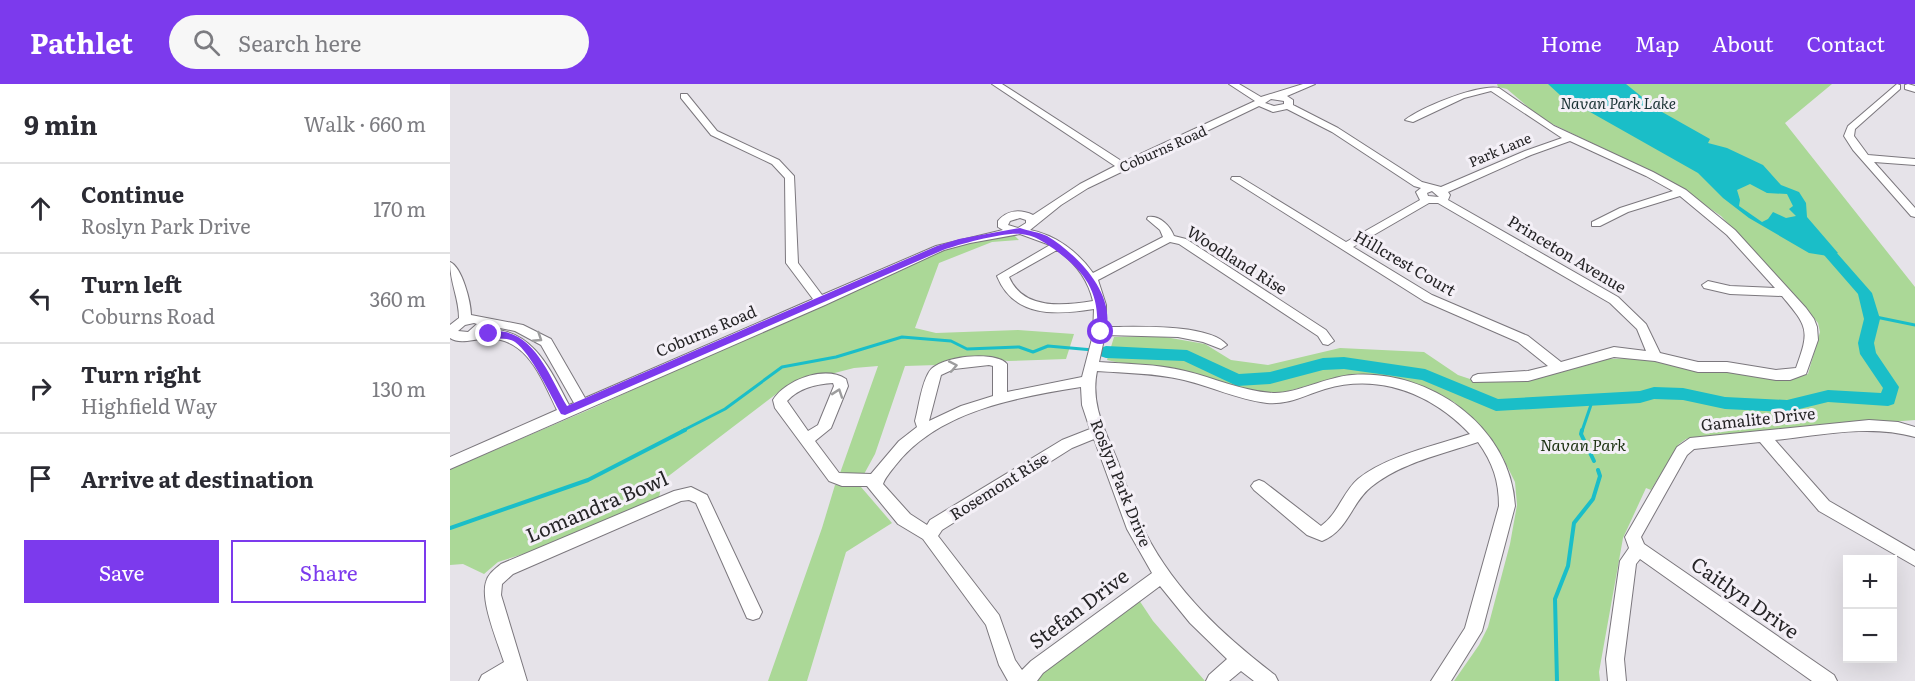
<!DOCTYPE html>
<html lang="en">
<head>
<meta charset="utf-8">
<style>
  body { margin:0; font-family:Literata,serif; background:#f7f7f7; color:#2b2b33 }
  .controls { position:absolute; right:18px; bottom:18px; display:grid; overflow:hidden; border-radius:0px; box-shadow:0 6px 24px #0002 }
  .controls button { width:54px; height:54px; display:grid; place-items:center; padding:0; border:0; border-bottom:2px solid #e1e1e2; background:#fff; color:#2b2b33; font:30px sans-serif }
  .stop { position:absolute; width:18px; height:18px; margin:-14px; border:4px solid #7c3aed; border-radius:50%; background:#fff }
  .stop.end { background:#7c3aed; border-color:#fff; box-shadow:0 2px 6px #0008 }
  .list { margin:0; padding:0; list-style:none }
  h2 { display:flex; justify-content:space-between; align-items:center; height:78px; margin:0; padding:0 24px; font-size:26px }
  h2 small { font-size:20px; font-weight:400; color:#7c7c81 }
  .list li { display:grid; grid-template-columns:39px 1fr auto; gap:18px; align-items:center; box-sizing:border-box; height:90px; padding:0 24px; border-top:2px solid #e1e1e2 }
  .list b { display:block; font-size:22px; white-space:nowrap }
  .list p { margin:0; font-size:20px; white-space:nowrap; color:#7c7c81 }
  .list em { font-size:20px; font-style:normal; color:#7c7c81 }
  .actions { display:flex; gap:12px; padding:18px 24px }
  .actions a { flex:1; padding:14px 0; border:2px solid #7c3aed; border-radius:0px; text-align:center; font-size:21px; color:#7c3aed }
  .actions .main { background:#7c3aed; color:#fff }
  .icon { flex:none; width:33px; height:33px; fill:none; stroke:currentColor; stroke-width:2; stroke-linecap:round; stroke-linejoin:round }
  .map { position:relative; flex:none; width:1465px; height:597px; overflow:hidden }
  header { display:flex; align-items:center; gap:36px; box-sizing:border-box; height:84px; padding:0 30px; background:#7c3aed; color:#fff }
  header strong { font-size:28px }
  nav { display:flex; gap:33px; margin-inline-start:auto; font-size:21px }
  .search { width:420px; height:54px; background:#f7f7f7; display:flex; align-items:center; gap:15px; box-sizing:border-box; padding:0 21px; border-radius:33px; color:#7c7c81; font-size:22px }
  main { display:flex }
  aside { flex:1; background:#fff }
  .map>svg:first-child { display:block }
  .green { fill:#abd897 }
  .water { fill:#1abec8; fill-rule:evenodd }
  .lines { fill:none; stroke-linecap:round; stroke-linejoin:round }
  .stream-far1 { stroke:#1abec8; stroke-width:3 }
  .stream { stroke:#1abec8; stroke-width:4 }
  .river { fill:#1abec8; fill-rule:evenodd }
  .minor-casing { stroke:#7b777d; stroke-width:2 }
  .minor { fill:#fff; fill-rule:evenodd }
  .oneway { stroke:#9d9d9e }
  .route { fill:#7c3aed }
  .labels { text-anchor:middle; stroke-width:6; stroke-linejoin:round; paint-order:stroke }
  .far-street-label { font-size:14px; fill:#262527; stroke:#f4f0f7 }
  .far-water-label { font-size:15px; font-style:italic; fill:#1a3234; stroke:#f4f0f7 }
  .street-label { font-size:16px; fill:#262527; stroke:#f4f0f7 }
  .park-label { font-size:16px; font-style:italic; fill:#1c3111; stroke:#f4f0f7 }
  .near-street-label { font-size:20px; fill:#262527; stroke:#f4f0f7 }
</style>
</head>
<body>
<header>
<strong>Pathlet</strong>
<div class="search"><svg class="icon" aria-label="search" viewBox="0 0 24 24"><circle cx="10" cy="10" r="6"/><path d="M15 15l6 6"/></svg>Search here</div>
<nav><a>Home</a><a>Map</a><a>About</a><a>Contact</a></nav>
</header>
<main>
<aside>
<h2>9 min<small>Walk · 660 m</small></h2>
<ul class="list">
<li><svg class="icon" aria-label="ahead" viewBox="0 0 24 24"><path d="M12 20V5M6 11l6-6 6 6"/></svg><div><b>Continue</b><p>Roslyn Park Drive</p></div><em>170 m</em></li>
<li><svg class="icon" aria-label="left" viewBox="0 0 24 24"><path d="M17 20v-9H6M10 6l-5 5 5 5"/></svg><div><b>Turn left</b><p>Coburns Road</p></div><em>360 m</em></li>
<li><svg class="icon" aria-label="right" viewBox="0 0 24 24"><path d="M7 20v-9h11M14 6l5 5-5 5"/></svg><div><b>Turn right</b><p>Highfield Way</p></div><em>130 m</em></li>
<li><svg class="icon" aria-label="arrive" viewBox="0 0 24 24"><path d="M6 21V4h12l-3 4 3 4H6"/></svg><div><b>Arrive at destination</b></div></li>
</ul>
<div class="actions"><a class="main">Save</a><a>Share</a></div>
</aside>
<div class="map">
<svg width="1465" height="597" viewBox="0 0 1465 597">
  <rect width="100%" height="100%" fill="#e6e3e9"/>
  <g class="green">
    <path d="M1047,0H1382L1335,39L1465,203V336L1248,353L1236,355L1229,360L1201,406L1196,404L1173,454L1149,588L1150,597H1004L1029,561L1038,543L1060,460L1067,421L1065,398L1051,370L1036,349L1004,318L975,303L922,293L886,294L827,310L800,308L657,276L664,253L709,252L755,260L781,276L818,281L890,264L974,268L1008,291L1029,298L1083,296L1158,275L1189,274L1242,286L1277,288L1338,296L1358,290L1370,248L1368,239L1342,208L1271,132L1217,95L1092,35L1057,5L1048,3Z"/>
    <path d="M562,149L569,156L542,158L489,179L465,244L486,249L568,246L624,250L616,275L558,277L540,274L487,281L455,282L425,370L413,392H389L428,282L404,284L338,301L212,397L209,414L115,457L48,478L34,490L13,480L0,481V385L141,325L494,163Z"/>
    <path d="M385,401L411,403L442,439L396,468L357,597H318L372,444Z"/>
    <path d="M687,513L703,537L755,597H581Z"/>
  </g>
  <path class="water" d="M1098,0H1176L1192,13L1196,21L1205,24L1260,55L1258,59L1277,64L1313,81L1331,101L1349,108L1356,119L1357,133L1388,169L1378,172L1359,169L1299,134L1273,114L1248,89L1110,11ZM1300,100L1317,109L1337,110L1343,122L1339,125L1346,132L1336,134L1323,128L1318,135L1312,138L1289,122L1290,116L1287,106Z"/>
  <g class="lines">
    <g class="stream-far1">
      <path d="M1421,232L1465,241"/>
      <path d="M232,347L275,325L332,283L386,273L452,253L501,257L517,265L569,263L583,268L598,262L643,266"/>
      <path d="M1132,347L1143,315"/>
    </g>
    <g class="stream">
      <path d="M1132,346L1131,350L1144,377"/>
      <path d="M0,444L138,396L235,346"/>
      <path d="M1107,597L1105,515L1118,482L1124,439L1143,415L1150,392L1148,386"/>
    </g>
    <path class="river" d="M1381,167L1386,168L1422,209L1430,235L1424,259L1426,269L1449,303L1444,320L1438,322L1378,318L1337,328L1275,325L1233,316L1204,315L1190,319L1046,327L972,296L894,285L873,286L820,300L787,302L734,277L656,274L650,272L648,268L650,264L656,262L737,266L789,290L820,288L873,274L894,273L975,285L1048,315L1190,307L1204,303L1233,304L1275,313L1337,316L1378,306L1431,309L1433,304L1410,270L1408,259L1414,235L1408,210L1374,171Z"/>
    <g class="minor-casing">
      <g id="minor">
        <path d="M542,0H552L673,78L805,17L779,0H789L811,13L853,0H865L837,12L843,16V21L888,44L972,98L991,103L1075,67L1112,54L1041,7L1014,14L963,38L955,36C972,23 1028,0 1049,4L1104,42L1203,88L1236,106L1285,146L1356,224L1364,235L1367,243L1368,256L1356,290L1340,296H1326L1277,288H1248L1205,277L1164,273L1078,297L1023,298L1021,295L1023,292L1028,290L1078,287L1098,282L1068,258L974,217L781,95L782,93H790L896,158L970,116L966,108L971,104L964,102L882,48L837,25L823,28L809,22L638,104L611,121L580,146C606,151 628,168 643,189L713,153L710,146L697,135L698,133C710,131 720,142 724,152L736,155L876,246L884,257L878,261L873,260L868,252L729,160L720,158L648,196L656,221V243C684,243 759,239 777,261L771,265L753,258L728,253L655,251L649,278C677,280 707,280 735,287C765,294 791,307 823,309C846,310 875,293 902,291C979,285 1061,342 1065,422L1032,547L1001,597H981L1015,544L1049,422C1049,397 1043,379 1028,358C993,370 950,379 921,403C901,419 898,447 872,457L857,451L804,406L801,402L804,398L809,396L814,398L871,442C888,430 893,408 908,395C936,372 987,361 1020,350C982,310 930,289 875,305C855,311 839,321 817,319C786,315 763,303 734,296C706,289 675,289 647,287C640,321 656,348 668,378C677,402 684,428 696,450C726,508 774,552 825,591L828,597H804L791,587L779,597H756L759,591L777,575L740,539L710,502L593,589L587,597H558L549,581L536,541L473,455L448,440L417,402H392L379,397L325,324L323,316C335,296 375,281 396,295L398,302L381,344L365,357L389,389L421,390L449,357L467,343L465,337C469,322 471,301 479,288C488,272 546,266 557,280V308L632,293L643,251L644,225C606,231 564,234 547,192L600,161L570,150L520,159L494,166L375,221L0,385V373L107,326C91,293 76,250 32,255C21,256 9,260 0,254V241L9,234C9,214 0,199 0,178C12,183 21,218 21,231L73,241L101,255L135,314L363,215L336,179L335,94L322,80L261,51L231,14V10H237L267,47L329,76L344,92L348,179L372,211L486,162L553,146L548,143V137C557,126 570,125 583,131L630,100L665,82ZM821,15L834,17V20L824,22L815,19ZM1120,57L1196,92L1223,107L1170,124L1142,138V142H1150L1178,128L1230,112L1277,151L1325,204L1280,202L1258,197L1252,201L1254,204L1280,210L1332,212C1358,243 1360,246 1346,284L1326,286L1277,278H1248L1210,269L1196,240L1168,213L998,116L1000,111L998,108L1081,71ZM982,107L989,113L978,112L977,109ZM979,119H988L1160,219L1187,245L1196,267L1164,263L1111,278L1078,252L982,211L903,163ZM570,134L576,136V139L568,144L558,141L560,137ZM607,166C626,179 638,196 643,217C613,222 573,226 559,193ZM24,239L27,240L18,248L8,247L15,241ZM40,242L65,247L91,261L124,319L119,321C101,287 82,242 36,246ZM539,281L543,282V312L511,322L479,337L491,291L504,285ZM383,299L384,302L368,341L358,347L337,317C349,304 366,300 383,299ZM631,303L632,321L640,345L612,356L480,436L477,441L460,430L433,400C435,394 441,387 445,382C487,327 567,313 631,303ZM644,355L677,445L702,489L581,577L572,586L565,576L549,531L488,452L492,446L622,364Z"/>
        <path d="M1447,0L1450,1V5L1405,45L1404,52L1418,71L1465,75V81L1424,78L1465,124V133L1461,132L1403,66L1394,52L1398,42Z"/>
        <path d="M1458,0L1465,2V8L1455,5V1Z"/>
        <path d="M1419,336L1448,338L1465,343V353C1420,340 1371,351 1325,356L1379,417L1465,467V482L1369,427L1310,358L1244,365L1237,371L1191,453L1194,460L1384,591L1387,597H1362L1190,475L1186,480L1174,575L1176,597H1158L1156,575L1170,477L1179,464L1175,453L1227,363L1240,354Z"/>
        <path d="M241,403L257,411L312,528L309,534L303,536L297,534L246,419L239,416L231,417L63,490L52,500L51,511L77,597H29L32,591L54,578C48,559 30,517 36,498C38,490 45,485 51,480L224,407Z"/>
      </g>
    </g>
    <use href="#minor" class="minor"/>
  </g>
  <defs><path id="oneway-chevron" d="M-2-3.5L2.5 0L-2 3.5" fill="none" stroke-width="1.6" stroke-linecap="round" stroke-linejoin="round" transform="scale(1.5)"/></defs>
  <g class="oneway">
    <use href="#oneway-chevron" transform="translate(88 254) rotate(33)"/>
    <use href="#oneway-chevron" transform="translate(503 282) rotate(-11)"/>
    <use href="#oneway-chevron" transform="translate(388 309) rotate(-71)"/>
  </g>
  <path class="route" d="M570,144C578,147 589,148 597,152C627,170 668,211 655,250L647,248C650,207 635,188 604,165C594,158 584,151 571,150C554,148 510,160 493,166L115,331L111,330C101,312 81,269 65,258C56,252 42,257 34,250C39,247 41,247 47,247C85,248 100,294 117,322L487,162L509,155Z"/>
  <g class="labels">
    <g class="far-street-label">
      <text transform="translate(713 65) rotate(-24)" y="5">Coburns Road</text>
      <text transform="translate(1050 66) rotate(-23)" y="5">Park Lane</text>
    </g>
    <g class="far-water-label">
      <text x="1168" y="25">Navan Park Lake</text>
    </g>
    <g class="street-label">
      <text transform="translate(1117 170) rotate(31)" y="6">Princeton Avenue</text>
      <text transform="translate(787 176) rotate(32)" y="6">Woodland Rise</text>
      <text transform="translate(955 179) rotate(30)" y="6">Hillcrest Court</text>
      <text transform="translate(256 247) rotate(-23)" y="6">Coburns Road</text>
      <text transform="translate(1308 335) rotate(-6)" y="6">Gamalite Drive</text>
      <text transform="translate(671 399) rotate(68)" y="6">Roslyn Park Drive</text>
      <text transform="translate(549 402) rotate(-32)" y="6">Rosemont Rise</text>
    </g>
    <g class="park-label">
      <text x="1133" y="367">Navan Park</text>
    </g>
    <g class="near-street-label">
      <text transform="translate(147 423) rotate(-23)" y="7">Lomandra Bowl</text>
      <text transform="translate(1295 514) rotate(35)" y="7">Caitlyn Drive</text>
      <text transform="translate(629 525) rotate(-37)" y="7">Stefan Drive</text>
    </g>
  </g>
</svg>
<div class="controls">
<button>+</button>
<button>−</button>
</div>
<div class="stop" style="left:651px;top:248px"></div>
<div class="stop end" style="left:39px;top:250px"></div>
</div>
</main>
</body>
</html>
